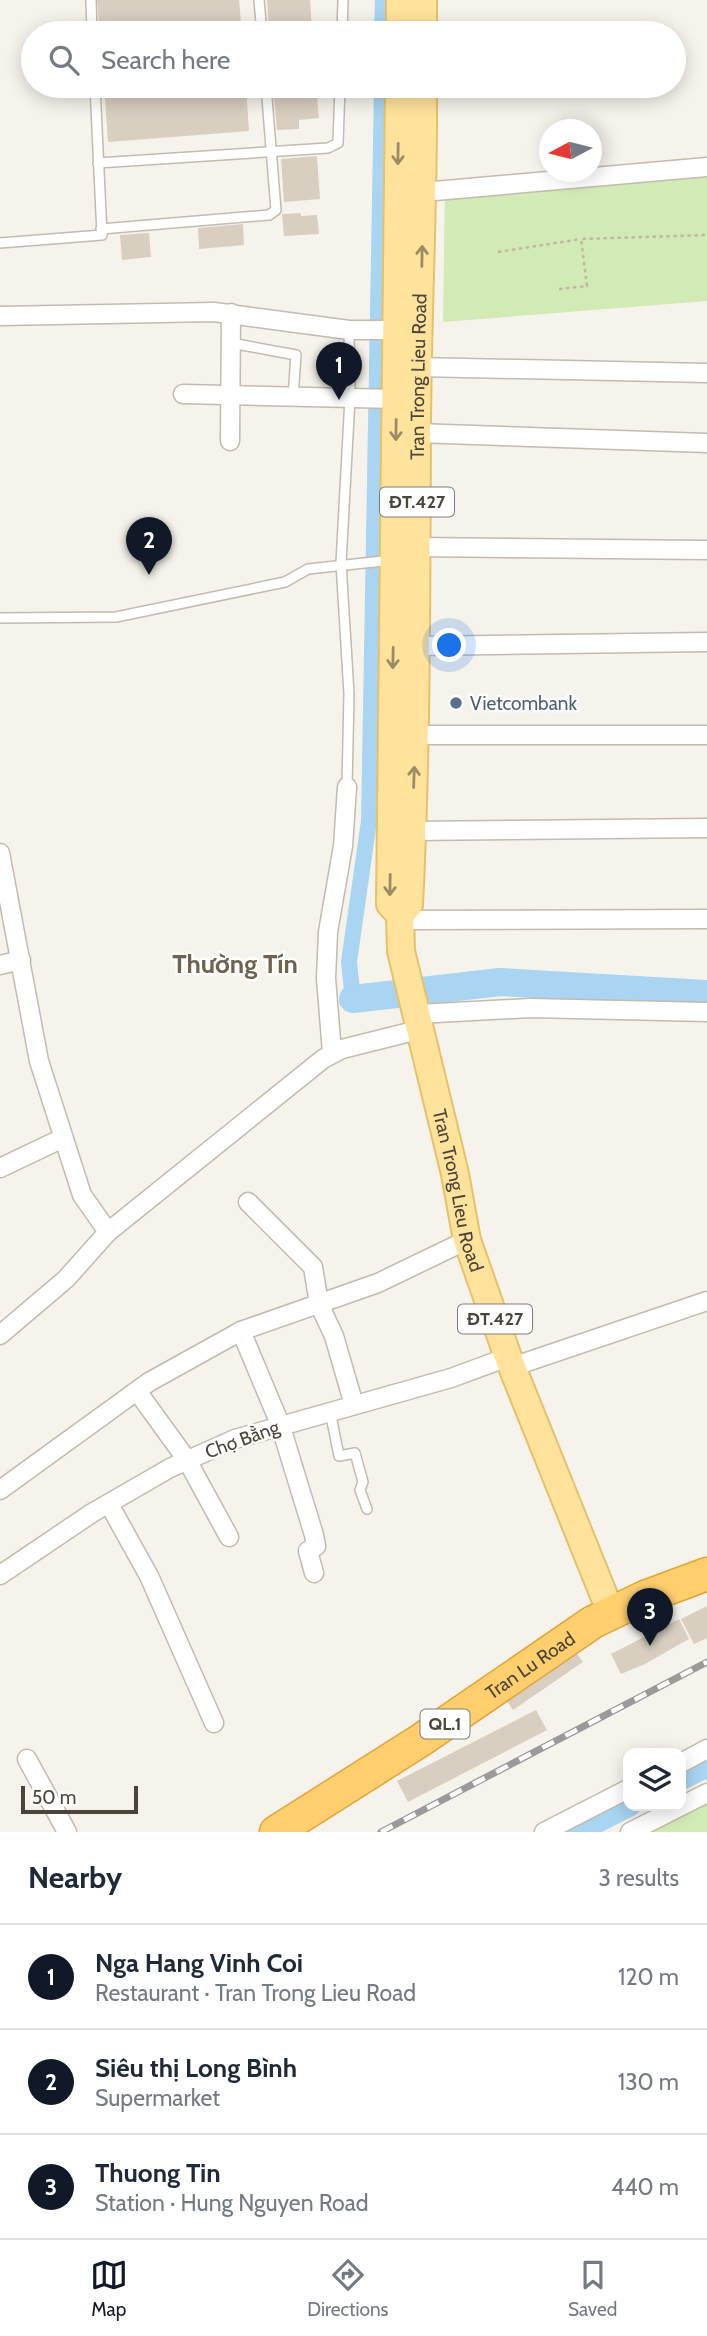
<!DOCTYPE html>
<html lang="en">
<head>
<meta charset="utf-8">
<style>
  body { margin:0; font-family:Cabin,sans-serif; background:#f6f6f7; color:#1f2937 }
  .controls { position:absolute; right:21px; bottom:21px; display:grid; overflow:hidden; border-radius:14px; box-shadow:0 4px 18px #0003 }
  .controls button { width:63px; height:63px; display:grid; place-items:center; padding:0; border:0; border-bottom:2px solid #e0e1e3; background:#fff; color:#1f2937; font:35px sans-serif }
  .compass { position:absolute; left:539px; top:119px; width:63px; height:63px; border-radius:50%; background:#fff; box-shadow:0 4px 18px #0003; rotate:263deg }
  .scale { position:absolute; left:21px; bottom:18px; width:117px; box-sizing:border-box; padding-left:7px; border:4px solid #4b4439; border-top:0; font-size:19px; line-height:24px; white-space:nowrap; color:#4b4439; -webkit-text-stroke:5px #fff; paint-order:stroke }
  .you { position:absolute; left:450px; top:646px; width:24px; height:24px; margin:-18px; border:5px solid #fff; border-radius:50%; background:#1a73e8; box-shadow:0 0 0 10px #1a73e833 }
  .badge { display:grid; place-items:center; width:46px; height:46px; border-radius:50%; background:#111827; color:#fff; font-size:23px; font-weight:700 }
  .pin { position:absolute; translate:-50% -58px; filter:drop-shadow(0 2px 4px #0008) }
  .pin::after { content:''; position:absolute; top:37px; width:24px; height:21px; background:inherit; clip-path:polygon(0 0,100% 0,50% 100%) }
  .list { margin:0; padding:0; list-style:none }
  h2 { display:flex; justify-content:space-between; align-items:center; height:91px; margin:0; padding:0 28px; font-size:30px }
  h2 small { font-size:23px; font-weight:400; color:#747a83 }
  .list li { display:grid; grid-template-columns:46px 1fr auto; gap:21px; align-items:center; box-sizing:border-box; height:105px; padding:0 28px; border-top:2px solid #e0e1e3 }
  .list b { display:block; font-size:26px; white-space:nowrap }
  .list p { margin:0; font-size:23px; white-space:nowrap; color:#747a83 }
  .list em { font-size:23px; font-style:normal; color:#747a83 }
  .icon { flex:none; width:38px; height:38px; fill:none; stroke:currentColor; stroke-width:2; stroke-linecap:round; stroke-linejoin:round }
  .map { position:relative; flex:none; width:707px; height:1832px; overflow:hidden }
  .search { position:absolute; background:#fff; box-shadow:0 4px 18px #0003; left:21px; right:21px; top:21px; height:77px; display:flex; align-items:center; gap:18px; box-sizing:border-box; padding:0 24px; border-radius:38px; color:#747a83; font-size:26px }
  .sheet { height:406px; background:#fff }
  nav { display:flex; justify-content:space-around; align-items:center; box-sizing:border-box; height:98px; border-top:2px solid #e0e1e3; background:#fff; font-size:19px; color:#747a83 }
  nav a { display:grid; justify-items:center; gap:4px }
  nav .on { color:#111827 }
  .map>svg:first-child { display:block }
  .green { fill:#d2eab5 }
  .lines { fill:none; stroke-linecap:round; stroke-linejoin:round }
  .canal { stroke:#a9d4f2; stroke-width:16 }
  .river { stroke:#a9d4f2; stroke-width:28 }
  .building { fill:#d8cfc1 }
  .lane-casing { stroke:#c2bbae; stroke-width:12 }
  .street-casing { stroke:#c2bbae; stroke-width:21 }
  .primary-casing { stroke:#e6c16a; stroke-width:30 }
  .highway-casing { stroke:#e0a43c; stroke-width:35 }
  .path { stroke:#c4b79f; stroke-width:2.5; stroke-dasharray:3.5 3.5; stroke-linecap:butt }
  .lane { stroke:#fff; stroke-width:9 }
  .street { stroke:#fff; stroke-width:18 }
  .primary { stroke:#ffe39c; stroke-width:26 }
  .highway { stroke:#ffcf6e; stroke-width:32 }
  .rail-casing { stroke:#9a9a9a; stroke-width:7 }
  .rail { stroke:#fff; stroke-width:4.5; stroke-dasharray:13; stroke-linecap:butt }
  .oneway { stroke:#9c8c66 }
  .service-dot { fill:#5c6f8a; stroke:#fff; stroke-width:2.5 }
  .labels { text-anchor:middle; stroke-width:5; stroke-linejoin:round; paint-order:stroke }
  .shield { fill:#fff; stroke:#817c74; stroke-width:2 }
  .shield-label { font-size:18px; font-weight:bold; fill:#4b4439 }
  .street-label { font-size:19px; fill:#4b4439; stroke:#fff }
  .service-label { font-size:19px; fill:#4e5e75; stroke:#fff; text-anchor:start }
  .district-label { font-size:26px; font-weight:bold; fill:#6e6250; stroke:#fff }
</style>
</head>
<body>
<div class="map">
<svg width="707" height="1832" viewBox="0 0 707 1832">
  <rect width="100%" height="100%" fill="#f6f3ec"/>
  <g class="green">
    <path d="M707,167V301L443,322L445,184Z"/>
    <path d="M707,1803V1832H649Z"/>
  </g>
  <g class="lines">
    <g class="canal">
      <path d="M382,33L383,0"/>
      <path d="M353,999L349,962L369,821L382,86"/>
    </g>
    <g class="river">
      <path d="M353,999L500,982L707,994"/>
      <path d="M681,1776L707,1763"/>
      <path d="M571,1832L628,1803"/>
    </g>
  </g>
  <g class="building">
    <path d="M97,0H239L242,33H100Z"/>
    <path d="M267,0H310L312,33H269Z"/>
    <path d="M104,86H246L249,131L108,142Z"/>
    <path d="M273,86H316L319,118L299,120V129L277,130Z"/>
    <path d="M317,156L320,199L284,202L281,159Z"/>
    <path d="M301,213V216L317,215L319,234L284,236L282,214Z"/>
    <path d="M243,224L244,245L199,249L198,228Z"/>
    <path d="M149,233L151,257L122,260L120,235Z"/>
    <path d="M707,1606V1638L694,1644L681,1619Z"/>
    <path d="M679,1619L689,1639L645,1664L621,1674L611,1654Z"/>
    <path d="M574,1650L583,1662L513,1710L505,1698Z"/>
    <path d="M536,1710L547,1730L408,1802L397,1781Z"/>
  </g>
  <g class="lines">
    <g class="lane-casing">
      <g id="lane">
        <path d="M91,0L92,33"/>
        <path d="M259,0L262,33"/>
        <path d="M342,33L343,0"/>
        <path d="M98,163L328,148L338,143L340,86"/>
        <path d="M101,229L269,215L276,210L266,86"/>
        <path d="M0,243L102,235L95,86"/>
        <path d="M231,343L296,355L293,397"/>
        <path d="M0,618L116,617L285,582L308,569L383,561"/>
        <path d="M347,787L349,694L341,563L350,398L349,330"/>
        <path d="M330,1411L339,1456L355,1453L363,1482L360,1490L367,1509"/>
      </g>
    </g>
    <g class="street-casing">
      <g id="street">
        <path d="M412,193L707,167"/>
        <path d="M0,316L214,312L349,330H397"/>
        <path d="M418,367L707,373"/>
        <path d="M183,394L396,399"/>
        <path d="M416,433L707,443"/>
        <path d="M230,441L231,313"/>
        <path d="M407,551L418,547L707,550"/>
        <path d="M418,646L707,642"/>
        <path d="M415,735H707"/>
        <path d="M413,831L707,828"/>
        <path d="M0,853L39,1061L82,1195L108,1232L66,1279L0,1335"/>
        <path d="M400,920L707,919"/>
        <path d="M0,965L21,960"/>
        <path d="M418,1014L530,1008L707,1012"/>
        <path d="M332,1053L326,978L328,932L343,846L347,787"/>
        <path d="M0,1168L63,1138"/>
        <path d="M248,1202L313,1267L319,1304L334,1336L354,1405"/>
        <path d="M108,1232L323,1059L342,1049L422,1029"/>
        <path d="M241,1331L280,1424L314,1535L316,1546L308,1551L314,1573"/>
        <path d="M512,1367L707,1301"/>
        <path d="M137,1391L187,1460L229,1537"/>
        <path d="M0,1490L149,1382L241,1331L378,1283L467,1240"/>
        <path d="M109,1504L149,1576L214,1723"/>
        <path d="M0,1575L92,1513L170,1468L235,1439L451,1378L508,1357"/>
        <path d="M27,1759L67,1832"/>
        <path d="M681,1763L707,1749"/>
        <path d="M544,1832L628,1789"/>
        <path d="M630,1832L707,1793"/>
      </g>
    </g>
    <g class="primary-casing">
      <g id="primary">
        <path d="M423,0V33"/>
        <path d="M400,33V0"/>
        <path id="s1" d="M399,86L390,904L400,915L401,951L455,1174L467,1240L508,1357L611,1613"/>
        <path id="s2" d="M400,915L409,905C417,748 416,592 417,435C417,318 424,202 423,86"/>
      </g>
    </g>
    <g class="highway-casing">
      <g id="highway">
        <path id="s3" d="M276,1832L421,1740L593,1622L645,1597L707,1574"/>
      </g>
    </g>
    <g class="path">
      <path d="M498,252L581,239"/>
      <path d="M559,289L587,286L581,239L707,235"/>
    </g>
    <use href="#lane" class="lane"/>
    <use href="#street" class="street"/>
    <use href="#primary" class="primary"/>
    <use href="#highway" class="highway"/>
    <g class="rail-casing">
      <path id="rail" d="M381,1832L707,1662"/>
    </g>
    <use href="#rail" class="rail"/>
  </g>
  <defs><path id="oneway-shaft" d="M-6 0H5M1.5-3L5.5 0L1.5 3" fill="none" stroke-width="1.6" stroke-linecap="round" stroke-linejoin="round" transform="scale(1.75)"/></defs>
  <g class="oneway">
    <use href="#oneway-shaft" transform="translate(398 154) rotate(91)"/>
    <use href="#oneway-shaft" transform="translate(422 256) rotate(-89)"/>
    <use href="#oneway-shaft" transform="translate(396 430) rotate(91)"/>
    <use href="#oneway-shaft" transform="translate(393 658) rotate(91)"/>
    <use href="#oneway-shaft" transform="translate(414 777) rotate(-88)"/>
    <use href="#oneway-shaft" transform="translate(390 885) rotate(91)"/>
  </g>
  <circle class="service-dot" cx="456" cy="703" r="7"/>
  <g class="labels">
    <g class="shield">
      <rect x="380" y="487.5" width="74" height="29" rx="5"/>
      <rect x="458" y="1304.5" width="74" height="29" rx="5"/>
      <rect x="420.5" y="1709.5" width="49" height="29" rx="5"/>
    </g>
    <g class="shield-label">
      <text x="417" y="508">ĐT.427</text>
      <text x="495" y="1325">ĐT.427</text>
      <text x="445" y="1730">QL.1</text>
    </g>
    <g class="street-label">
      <text dy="7" stroke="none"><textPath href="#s2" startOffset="542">Tran Trong Lieu Road</textPath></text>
      <text dy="7" stroke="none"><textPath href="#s1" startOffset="1115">Tran Trong Lieu Road</textPath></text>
      <text transform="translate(242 1439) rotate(-20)" y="7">Chợ Bằng</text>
      <text dy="7" stroke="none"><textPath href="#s3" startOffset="304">Tran Lu Road</textPath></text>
    </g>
    <g class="service-label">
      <text x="470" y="710">Vietcombank</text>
    </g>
    <g class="district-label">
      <text x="235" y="973">Thường Tín</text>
    </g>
  </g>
</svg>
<div class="controls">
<button><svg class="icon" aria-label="layers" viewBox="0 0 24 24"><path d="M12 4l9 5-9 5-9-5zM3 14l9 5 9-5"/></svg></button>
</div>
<svg class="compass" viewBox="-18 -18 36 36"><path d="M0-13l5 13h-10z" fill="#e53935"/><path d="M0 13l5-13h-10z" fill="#747a83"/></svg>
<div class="scale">50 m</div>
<div class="you"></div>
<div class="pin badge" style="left:339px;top:400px">1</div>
<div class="pin badge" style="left:149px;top:575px">2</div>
<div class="pin badge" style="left:650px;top:1646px">3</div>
<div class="search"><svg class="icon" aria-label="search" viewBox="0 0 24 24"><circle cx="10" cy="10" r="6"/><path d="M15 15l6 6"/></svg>Search here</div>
</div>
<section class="sheet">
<h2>Nearby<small>3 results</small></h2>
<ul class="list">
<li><span class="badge">1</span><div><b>Nga Hang Vinh Coi</b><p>Restaurant · Tran Trong Lieu Road</p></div><em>120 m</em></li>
<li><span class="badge">2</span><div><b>Siêu thị Long Bình</b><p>Supermarket</p></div><em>130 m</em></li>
<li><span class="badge">3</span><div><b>Thuong Tin</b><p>Station · Hung Nguyen Road</p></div><em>440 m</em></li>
</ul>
</section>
<nav>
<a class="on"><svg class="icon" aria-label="map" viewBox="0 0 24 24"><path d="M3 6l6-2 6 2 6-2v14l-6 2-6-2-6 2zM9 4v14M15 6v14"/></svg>Map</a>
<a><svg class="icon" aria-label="directions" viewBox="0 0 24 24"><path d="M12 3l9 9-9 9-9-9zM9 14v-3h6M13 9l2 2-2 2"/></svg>Directions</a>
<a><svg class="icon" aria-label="saved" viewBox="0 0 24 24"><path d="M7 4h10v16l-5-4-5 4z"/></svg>Saved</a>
</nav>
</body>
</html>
